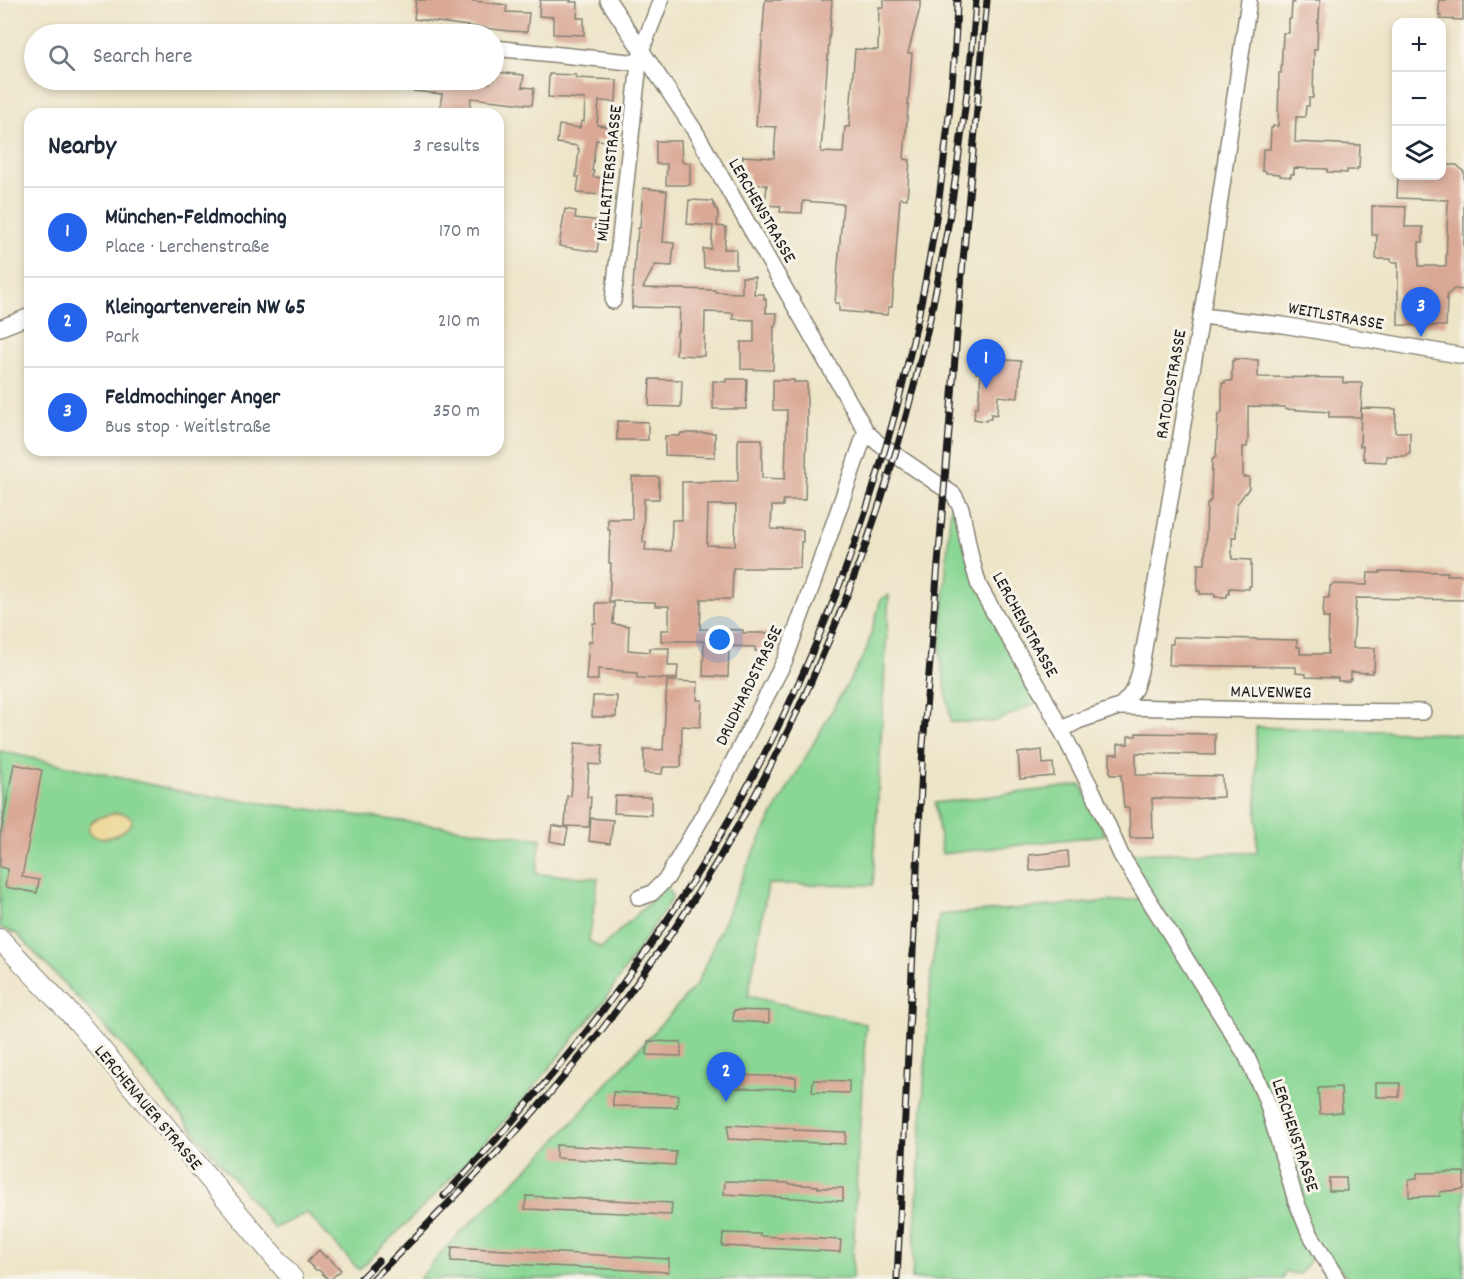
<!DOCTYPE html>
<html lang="en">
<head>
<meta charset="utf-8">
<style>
  body { margin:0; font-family:Dekko,sans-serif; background:#f2f2f3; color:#1f2937 }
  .controls { position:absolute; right:18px; top:18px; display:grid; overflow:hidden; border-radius:12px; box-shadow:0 3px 9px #0003 }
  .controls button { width:54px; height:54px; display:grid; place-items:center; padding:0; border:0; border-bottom:2px solid #e0e1e3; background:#fff; color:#1f2937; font:30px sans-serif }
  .you { position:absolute; left:720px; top:640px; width:21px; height:21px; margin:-15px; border:4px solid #fff; border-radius:50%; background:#1a73e8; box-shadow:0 0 0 9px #1a73e833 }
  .badge { display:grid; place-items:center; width:39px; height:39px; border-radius:50%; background:#2563eb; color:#fff; font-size:20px; font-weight:700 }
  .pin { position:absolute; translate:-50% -50px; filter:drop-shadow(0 2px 3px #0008) }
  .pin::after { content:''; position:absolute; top:32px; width:21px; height:18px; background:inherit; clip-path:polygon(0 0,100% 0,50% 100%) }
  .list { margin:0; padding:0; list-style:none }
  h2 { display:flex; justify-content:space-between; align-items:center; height:78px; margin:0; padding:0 24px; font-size:26px }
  h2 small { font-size:20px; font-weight:400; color:#747a83 }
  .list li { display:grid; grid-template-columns:39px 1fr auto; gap:18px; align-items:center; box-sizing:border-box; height:90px; padding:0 24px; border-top:2px solid #e0e1e3 }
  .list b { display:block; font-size:22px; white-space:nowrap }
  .list p { margin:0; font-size:20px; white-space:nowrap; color:#747a83 }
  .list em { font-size:20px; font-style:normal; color:#747a83 }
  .icon { flex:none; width:33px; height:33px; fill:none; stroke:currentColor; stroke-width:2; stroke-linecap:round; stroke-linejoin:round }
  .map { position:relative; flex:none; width:1464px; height:1279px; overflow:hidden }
  .search { position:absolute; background:#fff; box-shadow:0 3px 9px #0003; left:24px; top:24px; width:480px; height:66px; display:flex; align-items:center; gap:15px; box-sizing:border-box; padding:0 21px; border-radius:33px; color:#747a83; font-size:22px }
  .panel { position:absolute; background:#fff; box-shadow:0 3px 9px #0003; left:24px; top:108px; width:480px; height:348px; border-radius:18px }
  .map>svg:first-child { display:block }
  .green { fill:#8ad795; stroke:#537a58; stroke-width:1.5 }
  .sand { fill:#eeda9e; stroke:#857b5d; stroke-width:1.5 }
  .building { fill:#daa996; fill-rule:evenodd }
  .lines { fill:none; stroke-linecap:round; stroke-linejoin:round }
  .street-casing { stroke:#848072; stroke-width:18 }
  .secondary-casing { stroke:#848072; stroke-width:22 }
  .street { stroke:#fff; stroke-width:15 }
  .secondary { stroke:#fff; stroke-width:20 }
  .rail-casing { stroke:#1c1c1c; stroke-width:7 }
  .rail { stroke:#f7f3e8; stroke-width:4.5; stroke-dasharray:14; stroke-linecap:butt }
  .labels { text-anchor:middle; stroke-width:6; stroke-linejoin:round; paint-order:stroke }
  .street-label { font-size:18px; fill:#1c1c1c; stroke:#f7f3e8 }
</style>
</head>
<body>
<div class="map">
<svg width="1464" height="1279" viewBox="0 0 1464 1279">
  <rect width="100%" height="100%" fill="#f7f3e8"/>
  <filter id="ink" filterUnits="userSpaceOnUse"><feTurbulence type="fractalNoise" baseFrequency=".0167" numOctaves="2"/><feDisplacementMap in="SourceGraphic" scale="12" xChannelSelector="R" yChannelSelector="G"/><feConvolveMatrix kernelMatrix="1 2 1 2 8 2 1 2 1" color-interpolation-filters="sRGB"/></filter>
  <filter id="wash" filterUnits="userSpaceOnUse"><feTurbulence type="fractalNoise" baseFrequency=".008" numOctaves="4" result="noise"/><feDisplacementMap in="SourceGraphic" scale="24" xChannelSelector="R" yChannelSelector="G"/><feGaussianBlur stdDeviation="1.35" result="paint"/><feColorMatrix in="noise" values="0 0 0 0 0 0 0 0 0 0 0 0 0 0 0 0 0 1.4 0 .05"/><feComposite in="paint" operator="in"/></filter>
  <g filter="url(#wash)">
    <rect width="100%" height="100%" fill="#ede5c8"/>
    <g class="green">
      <path d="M951,499L976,579L1044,700L994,722H951L940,654Z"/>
      <path d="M889,595L873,885L768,884L748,996L866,1024L858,1152L852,1279H419L451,1242L549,1148L697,984L748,864L771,818L866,651L881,599Z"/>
      <path d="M1256,727L1441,733L1464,735V1279H1348L1337,1265L1313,1257L1300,1274L1285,1272L1283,1279H912L931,974L939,915L1139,899L1128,853H1257Z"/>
      <path d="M0,751L193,794L541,839L536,874L598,878L589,941L601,948L666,887L673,897L604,1001L521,1103L438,1192L359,1270L307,1213L274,1228L125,1048L17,934L0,928Z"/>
      <path d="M1081,785L1105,835L942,854L935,803Z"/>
    </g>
    <path class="sand" d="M116,813C122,813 136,815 131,824C128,828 124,831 120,833C97,847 76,828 98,818C103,816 110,815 116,813Z"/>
    <g id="blocks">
      <g class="building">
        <path d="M416,0H465L507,5L506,12L529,13L527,32L508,31L414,19Z"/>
        <path d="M540,0H571L570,2H578L577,18H584V35L553,34V17L539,16Z"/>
        <path d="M765,0H832L821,152L843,153L845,127H849L855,49L878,50L879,7H884V0H920V8L908,53H912L904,159L910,160L907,199L900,198L892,307H889L887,315L839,311V303H835L843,204L803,201L802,213L780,212L781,206L765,205L767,185L748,184L749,173L742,172L743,156L774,158L776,127L756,126Z"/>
        <path d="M1294,0H1320L1319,20H1318L1317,49H1314L1313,98H1309V106H1306L1305,117H1296L1295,142L1360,145L1359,168H1357V170H1347V173L1327,172V169L1294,168V174H1291V177L1280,176V174L1266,173V171H1262L1263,149H1270L1271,128H1273V126H1278L1279,73H1281L1283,33H1289V19H1291L1292,3H1294Z"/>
        <path d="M1439,0H1463V20L1440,19L1441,16H1439Z"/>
        <path d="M494,72L524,75L522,87L534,88L532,105L471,98L470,110L440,107L442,94L412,91L414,80H449L490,83V80H494Z"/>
        <path d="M549,74L576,75V78L617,80L616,102L599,101L597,125L612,127L610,141L596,140L592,171H594L593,177L605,178L603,195L577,193L579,177H576L579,149H578V146L557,143L559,125L580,128L581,121L584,122L585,99L548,97Z"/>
        <path d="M656,141H681L682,162L690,163V185H666L667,164H656Z"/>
        <path d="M1442,165H1457L1464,172V290L1454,289L1447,295L1446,326L1398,325V262H1391V259H1376L1377,235H1372V206L1406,207L1405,227H1423V242H1419V266H1446L1448,200L1397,198L1398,176H1442Z"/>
        <path d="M643,188L667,191L663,242L674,243L672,266L655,265L643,288L715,290V292L742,293V277H755L754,294H764V299H766V313H777L776,326H774L773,370L741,369V342H754V320L733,319V313L705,312L704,356L676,355L677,331H679L680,308L633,307L632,310V288H633L636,241H637L638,228H640Z"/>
        <path d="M689,200L712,201L718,213L717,226L726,227L724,249H736V268H704L703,249H711L713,226L687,224Z"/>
        <path d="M565,209L576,211L575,218L601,221L597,252L559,246Z"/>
        <path d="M978,358L1021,361L1018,398L998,396L997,415L991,414V419H987L986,421L974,419L975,407H978L981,373H976Z"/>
        <path d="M1234,359L1258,360V377L1343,378V383H1362L1361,417H1329V412L1285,409V407L1248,406V439L1247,447H1243V477H1249V488L1237,504L1236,537H1232V559L1251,560V586H1249V589L1229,588V594H1227V597H1215V594H1200V591H1197L1198,569V564H1205L1207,504H1209V501H1211L1212,459H1214V457H1216L1218,414H1220L1222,412V383H1225V381H1232V361H1234Z"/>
        <path d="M650,379L682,380L681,407L649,406Z"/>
        <path d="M726,379H747L746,409H713V381L726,382Z"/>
        <path d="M773,380H794V382H807V430L805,500H783V506H772L771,529L803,530V542H801L800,568H733L732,599H701L700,629L743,630V633H768V652L755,651V647L729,646L728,677L703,676L704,641H661V630H669V606H655V602L609,601L611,563H609L610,530H608V519H632V477H659V499H644L643,542H646L645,550L671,551L672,520H682V482L738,481V439H762V478L785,479L787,410H773ZM708,505H736L735,546L707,545Z"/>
        <path d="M1361,408L1396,409L1395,432H1410V454H1407V456H1387L1386,462L1365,461V458H1363V446H1360Z"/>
        <path d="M617,421L648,422V440H617Z"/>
        <path d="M681,433H715V457L665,455V436H680Z"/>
        <path d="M1380,571L1448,572L1447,575H1464V600L1356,598L1353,648H1375L1374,671H1372V673L1351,672V679H1349V681H1338V678L1306,677V674L1296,673V667L1169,665L1170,644H1173V637L1297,640V647H1300V654H1328L1329,618H1323L1324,598H1329L1330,586H1331L1332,584L1367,585L1368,573H1380Z"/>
        <path d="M596,603H614L613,624L629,626L628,650L650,652V648H669L668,666H678L677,679L637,678V673L623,672V671L598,669V680H586L589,641H592L593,623H596Z"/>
        <path d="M667,681L698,682L697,700H702L700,727L682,726L681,767H663L662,774L644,773V749L663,750Z"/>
        <path d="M593,696H617L616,717H592Z"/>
        <path d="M1136,733L1215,734V755L1136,753V775L1222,776L1223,797L1191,799L1152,798L1153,838H1130L1129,808H1124L1121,775H1110V754H1118V744H1128V736H1136Z"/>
        <path d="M575,743L603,745L601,765L589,764L587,797H591L589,827L565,826L567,796H571Z"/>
        <path d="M1042,750L1043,764L1053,763L1054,776L1020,779L1018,753Z"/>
        <path d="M14,764L42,770L22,877L39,880L37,893L5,887L8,869L0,867V837Z"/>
        <path d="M615,796L651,797V815L614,813Z"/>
        <path d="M591,818L613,820L610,844L589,841Z"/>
        <path d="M552,825L568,828L565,844L550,841Z"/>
        <path d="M1068,851L1069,867L1030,871L1029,855Z"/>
        <path d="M734,1010L769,1011V1023L733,1021Z"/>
        <path d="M648,1041L681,1042V1056L647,1055Z"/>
        <path d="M732,1075L796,1077V1089L731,1088Z"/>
        <path d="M813,1080L849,1081V1093L812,1092Z"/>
        <path d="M1376,1083H1400L1399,1097H1376Z"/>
        <path d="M1341,1087L1342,1112L1320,1114L1318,1088Z"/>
        <path d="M613,1092L678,1095L677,1107L613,1106Z"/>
        <path d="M728,1125L794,1128V1130L846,1132L845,1144L728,1139Z"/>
        <path d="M556,1145L676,1152L675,1165L556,1158Z"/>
        <path d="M1464,1172V1189L1440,1192V1196L1409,1197V1179L1417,1178V1173Z"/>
        <path d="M1329,1178H1346L1347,1191H1329Z"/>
        <path d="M725,1181L790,1183V1184L818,1186V1188H843V1201L724,1194Z"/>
        <path d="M526,1196L672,1203L671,1215L525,1209Z"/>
        <path d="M723,1233L760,1234V1236L841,1240L840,1252L722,1246Z"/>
        <path d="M452,1247L669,1259V1272L451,1261Z"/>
        <path d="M319,1250L326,1258L327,1256L341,1270L331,1279H328L319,1270H316L307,1262Z"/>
      </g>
    </g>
  </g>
  <g filter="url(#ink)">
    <use href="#blocks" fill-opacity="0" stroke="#848072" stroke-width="1.5"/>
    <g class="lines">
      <g class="street-casing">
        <g id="street">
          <path d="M608,0L695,131L866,431L878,443L954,495L961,508L971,558L979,586L997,618L1040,689L1093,792L1121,855L1246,1055L1266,1099L1296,1201L1309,1232L1337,1279"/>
          <path d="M494,48L639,63"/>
          <path d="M613,301L639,63L642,49L661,0"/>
          <path d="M1201,316L1283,325L1464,356"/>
          <path d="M0,328L30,316"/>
          <path d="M1119,707L1315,711L1423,712"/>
          <path d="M1061,730L1078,721L1119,707L1128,698L1135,688L1140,671L1159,565L1213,247L1249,0"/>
          <path d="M639,898L652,893L667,878L724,779L785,660L814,580L866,431"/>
        </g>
      </g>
      <g class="secondary-casing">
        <path id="secondary" d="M0,939L79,1023L293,1279"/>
      </g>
      <use href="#street" class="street"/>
      <use href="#secondary" class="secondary"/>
      <g class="rail-casing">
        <g id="rail">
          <path d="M444,1196C541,1094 630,984 703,864C838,642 920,391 947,133C952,89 956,45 957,0"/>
          <path d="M360,1279L378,1261"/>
          <path d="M373,1279C458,1195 541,1111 613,1015C811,755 922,453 962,130C968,87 973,44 976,0"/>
          <path d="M897,1279L923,746L963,261L987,0"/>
        </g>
      </g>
      <use href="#rail" class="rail"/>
    </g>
  </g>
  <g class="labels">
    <g class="street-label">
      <text transform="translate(608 173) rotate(-84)" y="6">MÜLLRITTERSTRASSE</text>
      <text transform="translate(763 210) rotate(60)" y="6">LERCHENSTRASSE</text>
      <text transform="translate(1336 315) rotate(10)" y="6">WEITLSTRASSE</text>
      <text transform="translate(1170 384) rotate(-80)" y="6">RATOLDSTRASSE</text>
      <text transform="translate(1026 624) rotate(61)" y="6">LERCHENSTRASSE</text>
      <text transform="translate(748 685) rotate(-64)" y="6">DRUDHARDSTRASSE</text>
      <text transform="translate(1271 691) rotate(1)" y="6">MALVENWEG</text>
      <text transform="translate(149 1107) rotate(50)" y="6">LERCHENAUER STRASSE</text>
      <text transform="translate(1296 1135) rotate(72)" y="6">LERCHENSTRASSE</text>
    </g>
  </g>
</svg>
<div class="controls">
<button>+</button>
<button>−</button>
<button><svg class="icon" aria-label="layers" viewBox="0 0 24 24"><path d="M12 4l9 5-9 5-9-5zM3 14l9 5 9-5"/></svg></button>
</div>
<div class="you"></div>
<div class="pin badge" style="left:986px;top:389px">1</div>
<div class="pin badge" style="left:726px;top:1102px">2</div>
<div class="pin badge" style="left:1421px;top:337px">3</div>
<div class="search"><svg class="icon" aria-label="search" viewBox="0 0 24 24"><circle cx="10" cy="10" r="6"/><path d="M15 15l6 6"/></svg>Search here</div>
<section class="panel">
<h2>Nearby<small>3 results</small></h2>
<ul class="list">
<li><span class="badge">1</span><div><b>München-Feldmoching</b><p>Place · Lerchenstraße</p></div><em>170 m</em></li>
<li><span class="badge">2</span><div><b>Kleingartenverein NW 65</b><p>Park</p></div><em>210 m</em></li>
<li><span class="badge">3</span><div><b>Feldmochinger Anger</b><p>Bus stop · Weitlstraße</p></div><em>350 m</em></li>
</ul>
</section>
</div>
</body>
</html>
